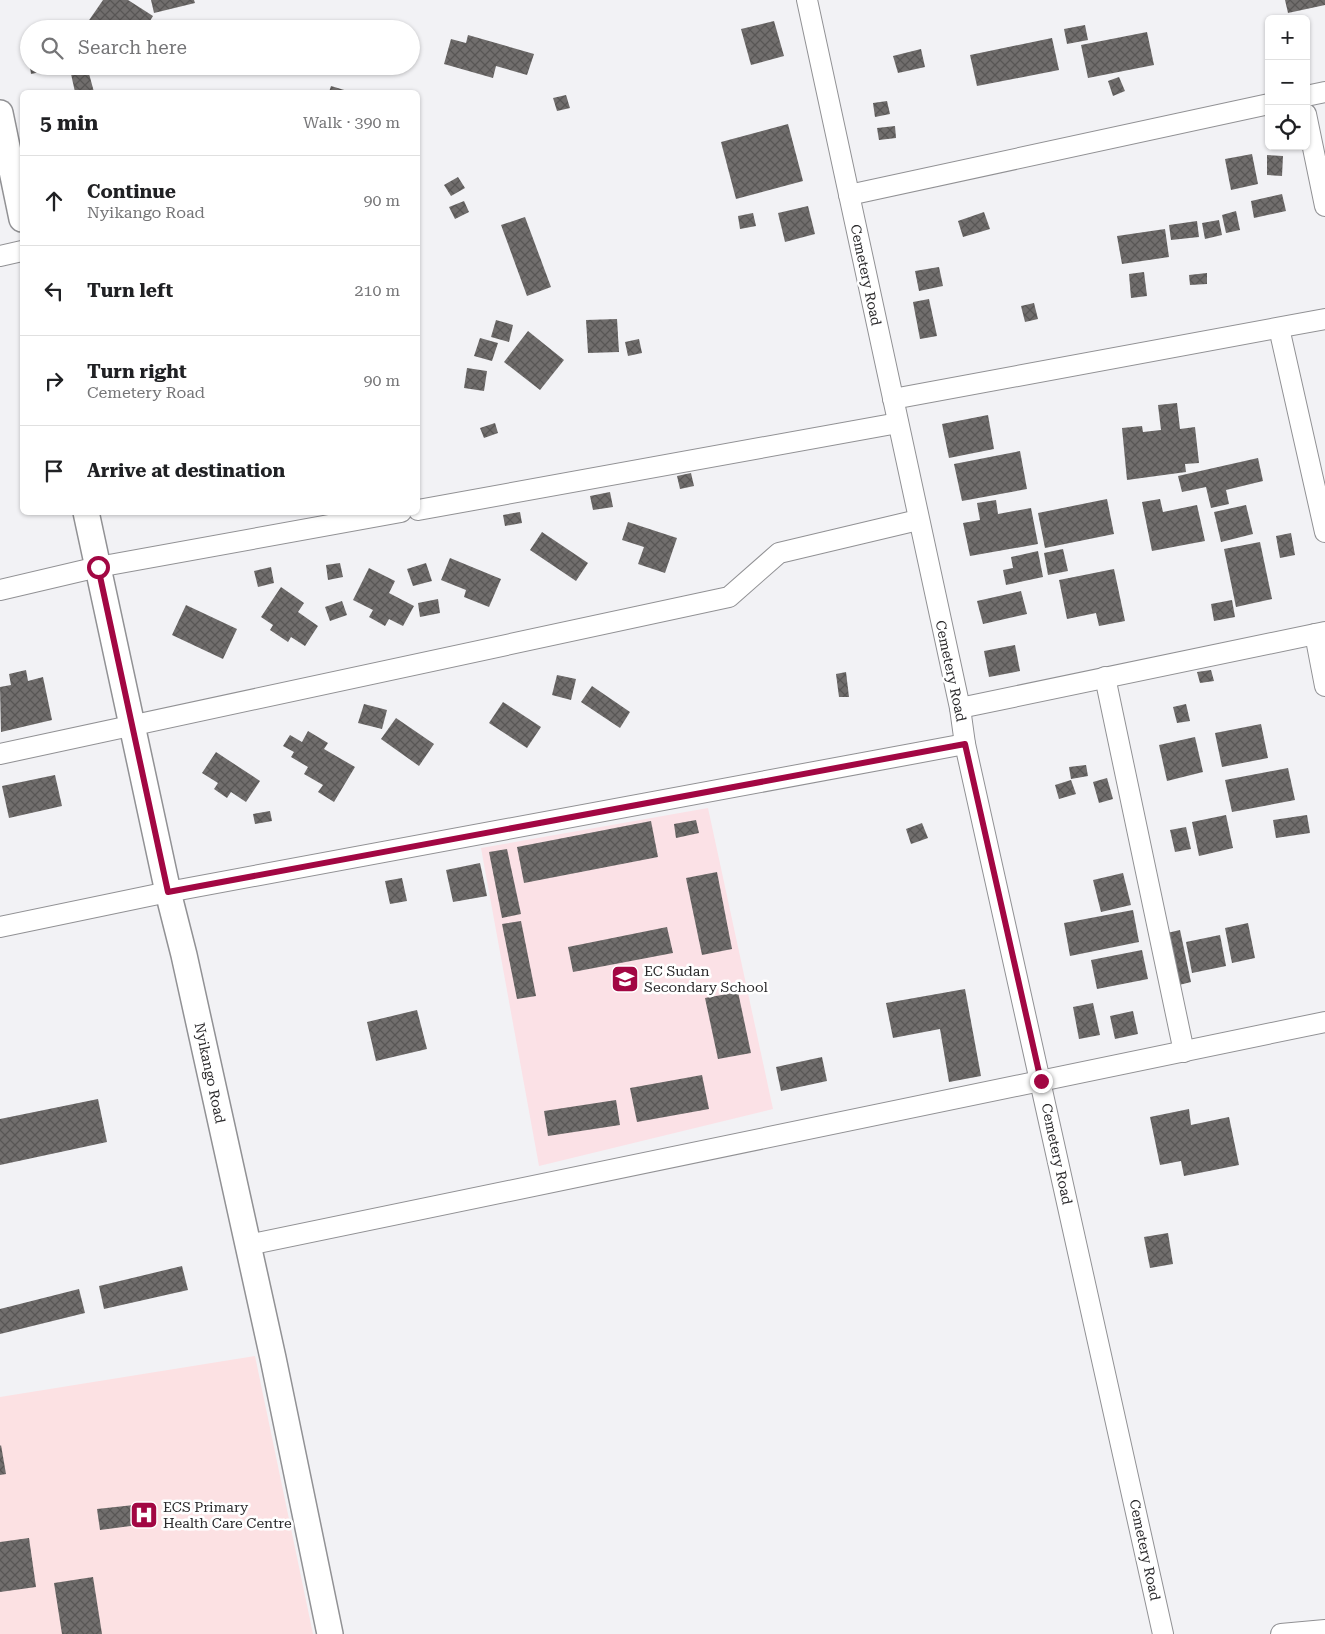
<!DOCTYPE html>
<html lang="en">
<head>
<meta charset="utf-8">
<style>
  body { margin:0; font-family:"Roboto Serif",serif; background:#f2f2f2; color:#202124 }
  .controls { position:absolute; right:15px; top:15px; display:grid; overflow:hidden; border-radius:8px; box-shadow:0 1px 4px #0004 }
  .controls button { width:45px; height:45px; display:grid; place-items:center; padding:0; border:0; border-bottom:1px solid #e0e0e0; background:#fff; color:#202124; font:25px sans-serif }
  .stop { position:absolute; width:15px; height:15px; margin:-11px; border:4px solid #a20743; border-radius:50%; background:#fff }
  .stop.end { background:#a20743; border-color:#fff; box-shadow:0 1px 5px #0008 }
  .list { margin:0; padding:0; list-style:none }
  h2 { display:flex; justify-content:space-between; align-items:center; height:65px; margin:0; padding:0 20px; font-size:21px }
  h2 small { font-size:16px; font-weight:400; color:#757577 }
  .list li { display:grid; grid-template-columns:32px 1fr auto; gap:15px; align-items:center; box-sizing:border-box; height:90px; padding:0 20px; border-top:1px solid #e0e0e0 }
  .list b { display:block; font-size:19px; white-space:nowrap }
  .list p { margin:0; font-size:16px; white-space:nowrap; color:#757577 }
  .list em { font-size:16px; font-style:normal; color:#757577 }
  .icon { flex:none; width:28px; height:28px; fill:none; stroke:currentColor; stroke-width:2; stroke-linecap:round; stroke-linejoin:round }
  .map { position:relative; flex:none; width:1325px; height:1634px; overflow:hidden }
  .search { position:absolute; background:#fff; box-shadow:0 1px 4px #0004; left:20px; top:20px; width:400px; height:55px; display:flex; align-items:center; gap:12px; box-sizing:border-box; padding:0 18px; border-radius:28px; color:#757577; font-size:19px }
  .panel { position:absolute; background:#fff; box-shadow:0 1px 4px #0004; left:20px; top:90px; width:400px; height:425px; border-radius:8px }
  .map>svg:first-child { display:block }
  .education { fill:#fbe1e6 }
  .medical { fill:#fce1e3 }
  .building { fill:url(#building-cross-hatch) }
  .lines { fill:none; stroke-linecap:round; stroke-linejoin:round }
  .minor-casing { stroke:#919194; stroke-width:22 }
  .tertiary-casing { stroke:#919194; stroke-width:28 }
  .minor { stroke:#fff; stroke-width:20 }
  .tertiary { stroke:#fff; stroke-width:25 }
  .route { stroke:#a20743; stroke-width:6 }
  .labels { text-anchor:middle; stroke-width:5; stroke-linejoin:round; paint-order:stroke }
  .street-label { font-size:14px; fill:#2b2a2c; stroke:#fff }
  .poi-label { font-size:14px; fill:#2b2a2c; stroke:#fff; text-anchor:start }
</style>
</head>
<body>
<div class="map">
<svg width="1325" height="1634" viewBox="0 0 1325 1634">
  <defs>
    <pattern id="building-cross-hatch" width="8" height="8" patternUnits="userSpaceOnUse" patternTransform="scale(1.25)"><rect width="8" height="8" fill="#716e6d"/><path d="M0 0l8 8M0 8l8-8" fill="none" stroke="#585655"/></pattern>
  </defs>
  <rect width="100%" height="100%" fill="#f2f2f5"/>
  <path class="education" d="M708,808L773,1109L539,1166L481,848Z"/>
  <path class="medical" d="M255,1356L313,1634H0V1397Z"/>
  <g class="building">
    <path d="M103,0H128L153,16L145,29H83Z"/>
    <path d="M151,0H194L195,3L154,13Z"/>
    <path d="M1285,0H1325V5L1288,13Z"/>
    <path d="M774,21L784,56L751,65L741,29Z"/>
    <path d="M1085,25L1088,40L1067,44L1064,29Z"/>
    <path d="M1147,32L1154,65L1088,78L1081,45Z"/>
    <path d="M468,35L534,54L527,75L496,66L493,78L444,64L451,39L466,43Z"/>
    <path d="M1052,38L1059,70L977,86L970,55Z"/>
    <path d="M921,49L925,67L898,73L893,56Z"/>
    <path d="M30,66H44L45,71L31,74Z"/>
    <path d="M88,70L94,92H75L71,74Z"/>
    <path d="M1119,77L1125,91L1113,96L1108,81Z"/>
    <path d="M331,86L351,92H329Z"/>
    <path d="M566,95L570,108L557,111L553,98Z"/>
    <path d="M887,101L890,114L875,117L873,103Z"/>
    <path d="M788,124L803,181L736,199L721,142Z"/>
    <path d="M895,126L896,138L879,140L877,128Z"/>
    <path d="M1252,154L1258,184L1231,190L1225,159Z"/>
    <path d="M1267,155L1283,156L1282,176L1267,175Z"/>
    <path d="M458,177L465,188L451,196L444,185Z"/>
    <path d="M1282,194L1286,211L1254,218L1251,201Z"/>
    <path d="M464,201L469,212L455,219L449,207Z"/>
    <path d="M808,206L815,234L785,242L778,213Z"/>
    <path d="M1236,211L1240,230L1226,233L1222,215Z"/>
    <path d="M984,212L990,229L963,237L958,221Z"/>
    <path d="M753,213L756,226L740,229L738,216Z"/>
    <path d="M525,217L551,287L527,296L501,225Z"/>
    <path d="M1219,220L1222,235L1205,239L1202,223Z"/>
    <path d="M1197,221L1199,237L1171,240L1169,225Z"/>
    <path d="M1165,229L1169,257L1122,264L1117,236Z"/>
    <path d="M939,267L943,286L919,291L915,271Z"/>
    <path d="M1144,272L1147,296L1131,298L1129,274Z"/>
    <path d="M1207,273V284L1190,285L1189,275Z"/>
    <path d="M929,299L937,336L920,339L913,302Z"/>
    <path d="M1034,303L1038,319L1025,322L1021,306Z"/>
    <path d="M617,319L619,352L588,353L586,320Z"/>
    <path d="M496,320L513,325L509,342L491,337Z"/>
    <path d="M528,331L564,360L540,390L504,362Z"/>
    <path d="M480,338L498,343L492,361L474,356Z"/>
    <path d="M639,339L642,353L628,356L625,342Z"/>
    <path d="M467,368L487,371L484,391L464,388Z"/>
    <path d="M1177,403L1180,429L1195,427L1199,463L1185,464L1186,472L1127,480L1122,428L1142,426L1143,432L1161,430L1158,405Z"/>
    <path d="M988,415L994,449L949,458L942,424Z"/>
    <path d="M495,423L498,433L484,438L480,428Z"/>
    <path d="M1020,451L1027,489L962,501L954,464Z"/>
    <path d="M1258,458L1263,481L1226,490L1229,504L1211,508L1206,487L1182,492L1178,476Z"/>
    <path d="M691,473L694,486L680,489L677,476Z"/>
    <path d="M610,492L613,507L593,510L590,496Z"/>
    <path d="M1107,499L1114,534L1045,548L1038,513Z"/>
    <path d="M1160,499L1163,512L1197,505L1205,541L1152,551L1142,502Z"/>
    <path d="M996,500L998,514L1031,508L1038,544L970,556L963,523L980,520L977,503Z"/>
    <path d="M1246,505L1253,534L1221,542L1214,512Z"/>
    <path d="M520,512L522,523L505,526L503,515Z"/>
    <path d="M628,522L677,538L665,573L638,564L644,547L622,540Z"/>
    <path d="M542,532L588,563L576,581L530,550Z"/>
    <path d="M1291,533L1295,555L1280,558L1276,536Z"/>
    <path d="M1260,542L1272,599L1236,607L1224,549Z"/>
    <path d="M1063,549L1068,571L1048,575L1044,553Z"/>
    <path d="M1038,551L1043,577L1006,585L1003,570L1013,568L1011,557Z"/>
    <path d="M450,558L501,579L489,607L464,597L466,590L441,580Z"/>
    <path d="M340,563L343,577L328,580L326,565Z"/>
    <path d="M426,563L432,581L413,586L407,569Z"/>
    <path d="M271,567L274,583L258,587L254,571Z"/>
    <path d="M369,568L395,581L389,593L414,606L403,626L389,619L385,626L369,617L373,610L353,600Z"/>
    <path d="M1114,569L1125,621L1099,626L1096,613L1067,619L1059,580Z"/>
    <path d="M281,587L304,603L298,612L318,626L305,646L291,637L288,642L270,630L273,625L261,617Z"/>
    <path d="M1021,591L1027,614L983,624L977,601Z"/>
    <path d="M438,599L440,613L420,617L418,603Z"/>
    <path d="M1232,600L1235,617L1214,621L1211,604Z"/>
    <path d="M342,601L347,615L330,621L325,607Z"/>
    <path d="M186,605L237,629L223,659L172,635Z"/>
    <path d="M1015,645L1020,671L989,677L984,651Z"/>
    <path d="M26,670L28,681L43,677L52,720L1,732L0,687L11,685L9,674Z"/>
    <path d="M1211,670L1214,681L1200,683L1197,672Z"/>
    <path d="M846,672L849,697H839L836,674Z"/>
    <path d="M557,675L576,679L571,700L552,695Z"/>
    <path d="M592,686L630,712L620,728L581,702Z"/>
    <path d="M503,702L541,727L527,748L489,723Z"/>
    <path d="M364,704L387,710L382,729L358,723Z"/>
    <path d="M1186,704L1190,721L1177,723L1173,707Z"/>
    <path d="M396,718L434,744L419,766L381,739Z"/>
    <path d="M1261,724L1268,758L1222,767L1215,733Z"/>
    <path d="M308,731L328,743L324,749L355,767L334,802L318,792L323,785L304,774L308,767L291,757L294,752L283,746L290,735L302,742Z"/>
    <path d="M1195,737L1203,772L1167,781L1159,745Z"/>
    <path d="M216,752L260,781L246,802L231,792L227,798L214,789L218,783L202,773Z"/>
    <path d="M1086,765L1088,776L1071,779L1069,767Z"/>
    <path d="M1288,768L1295,800L1232,812L1225,780Z"/>
    <path d="M55,775L62,806L9,818L2,786Z"/>
    <path d="M1107,778L1113,799L1099,803L1093,782Z"/>
    <path d="M1071,780L1076,794L1059,799L1055,785Z"/>
    <path d="M270,811L272,821L255,824L253,814Z"/>
    <path d="M1226,815L1233,848L1199,856L1192,822Z"/>
    <path d="M1307,815L1310,833L1276,838L1273,820Z"/>
    <path d="M696,820L699,833L676,838L674,824Z"/>
    <path d="M651,821L658,857L524,883L517,847Z"/>
    <path d="M922,823L928,838L911,844L906,829Z"/>
    <path d="M1186,827L1191,849L1175,852L1170,830Z"/>
    <path d="M507,849L521,914L502,918L489,852Z"/>
    <path d="M480,863L487,896L453,902L446,870Z"/>
    <path d="M717,872L732,949L702,955L686,878Z"/>
    <path d="M1123,873L1131,905L1101,912L1093,880Z"/>
    <path d="M402,878L407,901L390,904L385,881Z"/>
    <path d="M1133,910L1139,942L1070,956L1064,923Z"/>
    <path d="M521,921L536,996L517,999L502,924Z"/>
    <path d="M1248,923L1255,958L1232,963L1225,928Z"/>
    <path d="M667,927L673,953L573,972L568,947Z"/>
    <path d="M1180,930L1191,982L1179,985L1167,933Z"/>
    <path d="M1220,935L1226,966L1192,973L1186,942Z"/>
    <path d="M1142,950L1148,979L1097,989L1091,960Z"/>
    <path d="M965,989L981,1076L949,1082L940,1029L893,1038L886,1003Z"/>
    <path d="M738,992L751,1053L718,1059L705,998Z"/>
    <path d="M1093,1003L1100,1035L1079,1039L1073,1007Z"/>
    <path d="M417,1010L427,1049L376,1061L367,1022Z"/>
    <path d="M1133,1011L1138,1034L1115,1039L1110,1016Z"/>
    <path d="M822,1057L827,1081L781,1091L776,1067Z"/>
    <path d="M702,1075L709,1109L637,1122L630,1088Z"/>
    <path d="M98,1099L107,1142L0,1165V1119Z"/>
    <path d="M616,1100L620,1125L548,1136L544,1111Z"/>
    <path d="M1189,1109L1191,1125L1229,1117L1239,1165L1184,1176L1181,1161L1160,1165L1150,1117Z"/>
    <path d="M1168,1233L1173,1264L1150,1268L1144,1237Z"/>
    <path d="M182,1266L188,1290L104,1309L99,1286Z"/>
    <path d="M79,1289L85,1313L0,1334V1309Z"/>
    <path d="M1,1445L6,1474L0,1475V1446Z"/>
    <path d="M143,1504L146,1524L100,1530L97,1509Z"/>
    <path d="M29,1538L36,1587L0,1592V1542Z"/>
    <path d="M93,1577L102,1634H62L54,1583Z"/>
  </g>
  <g class="lines">
    <g class="minor-casing">
      <g id="minor">
        <path d="M807,0L960,708L965,744L1163,1634"/>
        <path d="M1306,96L1325,92"/>
        <path d="M1306,114L1325,206"/>
        <path d="M849,195L1269,104"/>
        <path d="M0,256L22,251"/>
        <path d="M1279,328L1325,532"/>
        <path d="M893,399L1325,319"/>
        <path d="M418,510L898,423"/>
        <path d="M0,590L98,567L401,512"/>
        <path d="M1315,634L1325,686"/>
        <path d="M1105,677L1184,1052"/>
        <path d="M960,708L1325,632"/>
        <path d="M0,754L729,597L779,553L918,520"/>
        <path d="M0,927L168,892L965,744"/>
        <path d="M248,1245L1325,1022"/>
        <path d="M1281,1634L1325,1630"/>
      </g>
    </g>
    <g class="tertiary-casing">
      <g id="tertiary">
        <path d="M0,113L22,219"/>
        <path d="M86,512L168,892L184,955L273,1358L330,1634"/>
      </g>
    </g>
    <use href="#minor" class="minor"/>
    <use href="#tertiary" class="tertiary"/>
  </g>
  <g class="lines">
    <path class="route" d="M98,567L168,892L965,744L1041,1081"/>
  </g>
  <defs>
    <g id="school-square" transform="scale(1.4375)"><rect x="-9" y="-9" width="18" height="18" rx="4" fill="#a20743" stroke="#fff"/><path d="M0-5L7-2L0 1L-7-2ZM-4 1L0 2.5L4 1V4Q0 6-4 4Z" fill="#fff"/></g>
    <g id="hospital-square" transform="scale(1.4375)"><rect x="-9" y="-9" width="18" height="18" rx="4" fill="#a20743" stroke="#fff"/><path d="M-5-5h3v3.5h4V-5h3V5h-3V1.5h-4V5h-3Z" fill="#fff"/></g>
  </defs>
  <g fill-rule="evenodd">
    <use href="#school-square" x="625" y="979"/>
    <use href="#hospital-square" x="144" y="1515"/>
  </g>
  <g class="labels">
    <g class="street-label">
      <text transform="translate(866 275) rotate(78)" y="5">Cemetery Road</text>
      <text transform="translate(951 671) rotate(78)" y="5">Cemetery Road</text>
      <text transform="translate(210 1073) rotate(78)" y="5">Nyikango Road</text>
      <text transform="translate(1057 1154) rotate(78)" y="5">Cemetery Road</text>
      <text transform="translate(1145 1550) rotate(78)" y="5">Cemetery Road</text>
    </g>
    <g class="poi-label">
      <text x="644" y="976">EC Sudan<tspan x="644" dy="16">Secondary School</tspan></text>
      <text x="163" y="1512">ECS Primary<tspan x="163" dy="16">Health Care Centre</tspan></text>
    </g>
  </g>
</svg>
<div class="controls">
<button>+</button>
<button>−</button>
<button><svg class="icon" aria-label="locate" viewBox="0 0 24 24"><circle cx="12" cy="12" r="6"/><path d="M12 2v4M12 18v4M2 12h4M18 12h4"/></svg></button>
</div>
<div class="stop" style="left:98px;top:567px"></div>
<div class="stop end" style="left:1041px;top:1081px"></div>
<div class="search"><svg class="icon" aria-label="search" viewBox="0 0 24 24"><circle cx="10" cy="10" r="6"/><path d="M15 15l6 6"/></svg>Search here</div>
<section class="panel">
<h2>5 min<small>Walk · 390 m</small></h2>
<ul class="list">
<li><svg class="icon" aria-label="ahead" viewBox="0 0 24 24"><path d="M12 20V5M6 11l6-6 6 6"/></svg><div><b>Continue</b><p>Nyikango Road</p></div><em>90 m</em></li>
<li><svg class="icon" aria-label="left" viewBox="0 0 24 24"><path d="M17 20v-9H6M10 6l-5 5 5 5"/></svg><div><b>Turn left</b></div><em>210 m</em></li>
<li><svg class="icon" aria-label="right" viewBox="0 0 24 24"><path d="M7 20v-9h11M14 6l5 5-5 5"/></svg><div><b>Turn right</b><p>Cemetery Road</p></div><em>90 m</em></li>
<li><svg class="icon" aria-label="arrive" viewBox="0 0 24 24"><path d="M6 21V4h12l-3 4 3 4H6"/></svg><div><b>Arrive at destination</b></div></li>
</ul>
</section>
</div>
</body>
</html>
